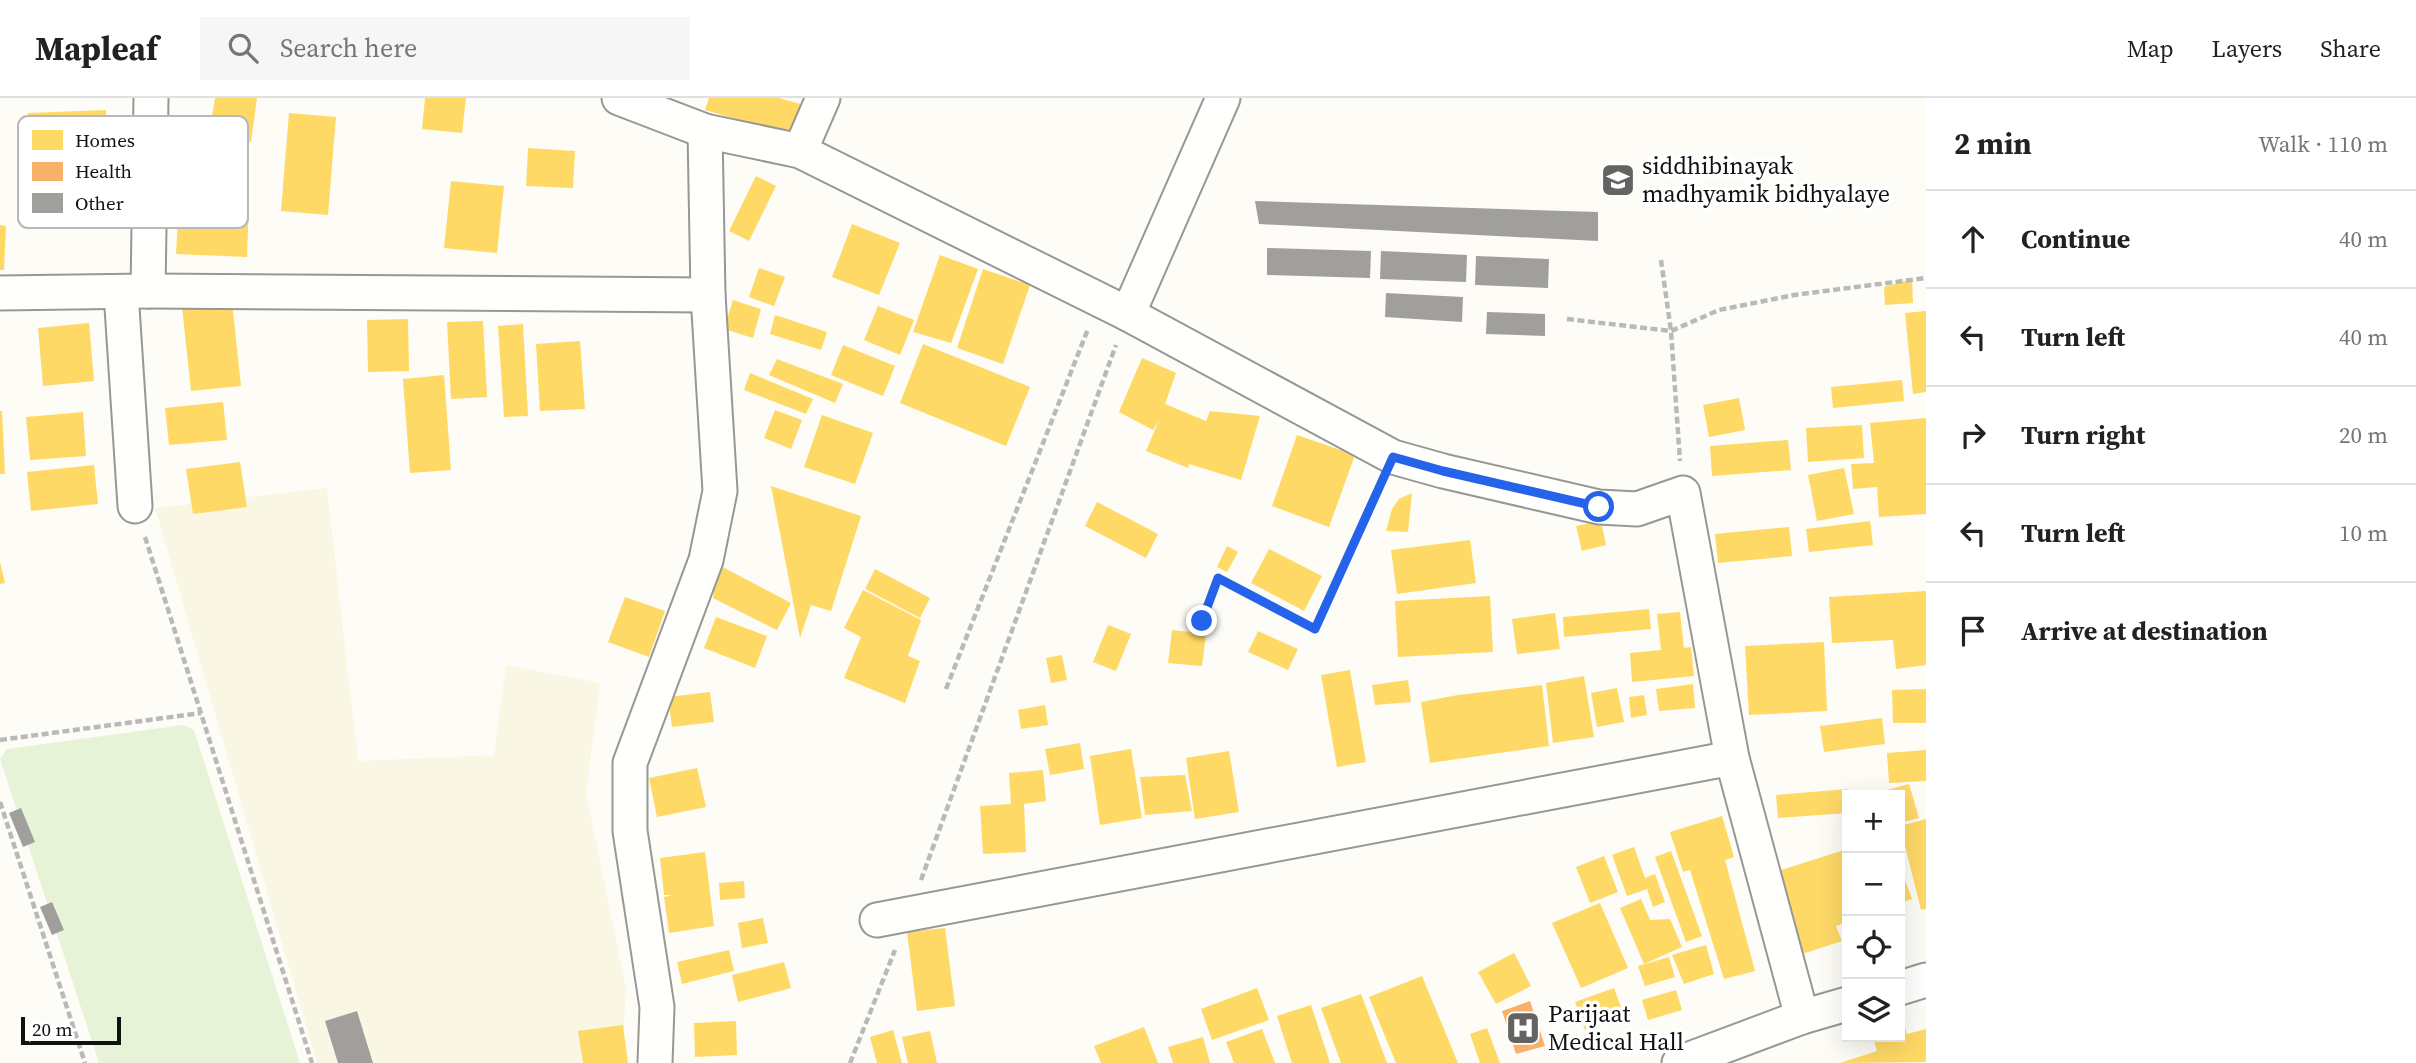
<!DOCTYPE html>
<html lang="en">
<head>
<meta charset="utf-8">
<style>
  body { margin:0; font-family:"Source Serif 4",serif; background:#f6f6f6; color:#222 }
  .controls { position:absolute; right:21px; bottom:21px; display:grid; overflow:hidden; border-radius:0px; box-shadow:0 7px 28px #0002 }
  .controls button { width:63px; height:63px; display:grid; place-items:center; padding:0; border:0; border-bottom:2px solid #e0e0e0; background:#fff; color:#222; font:35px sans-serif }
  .scale { position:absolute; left:21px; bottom:18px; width:100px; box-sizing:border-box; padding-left:7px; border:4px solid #111; border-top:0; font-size:19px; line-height:24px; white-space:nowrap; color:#111; -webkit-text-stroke:5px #fff; paint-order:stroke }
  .stop { position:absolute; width:21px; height:21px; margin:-16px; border:5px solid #2563eb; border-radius:50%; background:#fff }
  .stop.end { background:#2563eb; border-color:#fff; box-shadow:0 2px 7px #0008 }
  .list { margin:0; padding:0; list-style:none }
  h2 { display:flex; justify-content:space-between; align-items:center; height:91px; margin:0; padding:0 28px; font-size:30px }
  h2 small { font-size:23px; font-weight:400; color:#767676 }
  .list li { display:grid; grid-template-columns:46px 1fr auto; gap:21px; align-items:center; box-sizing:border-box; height:98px; padding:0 28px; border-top:2px solid #e0e0e0 }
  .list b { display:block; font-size:26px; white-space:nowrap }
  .list em { font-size:23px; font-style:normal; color:#767676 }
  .icon { flex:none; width:38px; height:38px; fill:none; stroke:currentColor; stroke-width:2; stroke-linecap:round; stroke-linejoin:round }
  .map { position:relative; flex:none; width:1926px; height:965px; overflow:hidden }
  header { display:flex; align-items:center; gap:42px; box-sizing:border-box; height:98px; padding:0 35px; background:#fff; border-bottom:2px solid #e0e0e0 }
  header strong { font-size:33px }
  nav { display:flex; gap:38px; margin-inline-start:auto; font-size:24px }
  .search { width:490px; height:63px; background:#f6f6f6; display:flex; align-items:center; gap:18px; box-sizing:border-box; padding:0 24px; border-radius:0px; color:#767676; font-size:26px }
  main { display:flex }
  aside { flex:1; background:#fff }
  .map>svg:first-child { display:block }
  .farmland { fill:#f9f7e4 }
  .green { fill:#e7f3d7 }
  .homes { fill:#ffd966 }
  .health { fill:#f6b26b }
  .building { fill:#a19f9c }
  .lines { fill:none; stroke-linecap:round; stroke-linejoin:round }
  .minor-casing { stroke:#979795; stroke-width:37 }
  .path { stroke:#b9b9b8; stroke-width:4.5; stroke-dasharray:7 3.5; stroke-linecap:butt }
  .minor { stroke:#fffffe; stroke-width:33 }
  .route { stroke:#2563eb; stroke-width:9 }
  .labels { text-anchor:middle; stroke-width:7; stroke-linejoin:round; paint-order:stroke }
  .poi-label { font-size:24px; fill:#111; stroke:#fff; text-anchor:start }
  .key { fill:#fff; stroke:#b8b8b8; stroke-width:2 }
  .key-label { font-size:19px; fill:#111 }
</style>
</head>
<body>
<header>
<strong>Mapleaf</strong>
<div class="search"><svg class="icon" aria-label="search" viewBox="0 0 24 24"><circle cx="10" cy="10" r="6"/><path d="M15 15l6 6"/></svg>Search here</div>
<nav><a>Map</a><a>Layers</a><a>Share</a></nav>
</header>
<main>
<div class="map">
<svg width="1926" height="965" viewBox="0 0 1926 965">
  <rect width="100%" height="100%" fill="#fdfcf7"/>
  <path class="farmland" d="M327,390L358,663L494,657L506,567L600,585L586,694L626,891L622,965H317L155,410Z"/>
  <path class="green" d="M183,627L194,632L300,965H99L0,661L7,651Z"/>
  <g class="homes">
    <path d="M215,0H257L251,44L209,38Z"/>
    <path d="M425,0H466L462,35L422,31Z"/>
    <path d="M709,0H779L808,8L799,39L705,12Z"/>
    <path d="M106,12L109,66L31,69L28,15Z"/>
    <path d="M289,15L336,19L328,117L281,113Z"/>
    <path d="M528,50L575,53L573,90L526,88Z"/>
    <path d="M756,78L776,88L749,143L729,133Z"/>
    <path d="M451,83L504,88L497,155L444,150Z"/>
    <path d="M179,101L249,104L247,159L176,156Z"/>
    <path d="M852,126L900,145L879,197L832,179Z"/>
    <path d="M0,127L6,128L4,172H0Z"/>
    <path d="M940,157L978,171L951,245L913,234Z"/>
    <path d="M759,170L785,179L774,208L749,199Z"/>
    <path d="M983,171L1030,187L1003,266L957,250Z"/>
    <path d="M1912,181L1913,205L1885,207L1884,189Z"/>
    <path d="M733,202L761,211L753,240L724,231Z"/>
    <path d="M232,204L241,288L191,293L182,209Z"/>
    <path d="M878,208L914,222L900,257L864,242Z"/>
    <path d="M1926,213V294L1913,296L1905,215Z"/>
    <path d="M775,217L827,234L821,252L770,236Z"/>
    <path d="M408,221L409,273L368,274L367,222Z"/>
    <path d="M483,223L487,299L451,301L447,224Z"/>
    <path d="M89,225L94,283L43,288L38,230Z"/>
    <path d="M523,226L528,318L504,319L498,228Z"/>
    <path d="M580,243L585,311L540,313L536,246Z"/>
    <path d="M923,246L1030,289L1006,348L900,305Z"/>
    <path d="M843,247L895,268L883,298L831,277Z"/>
    <path d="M1142,260L1176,275L1165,306L1206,323L1210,313L1260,318L1241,382L1189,366L1188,370L1146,353L1159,322L1153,332L1119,314Z"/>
    <path d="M777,261L843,286L835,305L769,277Z"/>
    <path d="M750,275L813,301L806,316L744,292Z"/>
    <path d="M444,277L451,372L410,375L403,281Z"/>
    <path d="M1902,282L1904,303L1833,310L1831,289Z"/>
    <path d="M1739,300L1745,332L1709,339L1703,307Z"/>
    <path d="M223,304L227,342L169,347L165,310Z"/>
    <path d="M775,312L802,322L791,351L764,340Z"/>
    <path d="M0,313H2L5,376H0Z"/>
    <path d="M83,314L86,358L30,362L26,319Z"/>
    <path d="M822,317L873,335L855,386L804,369Z"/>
    <path d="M1926,320V416L1879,419L1877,389L1853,391L1851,366L1874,365L1870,325Z"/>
    <path d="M1862,327L1864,360L1808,364L1806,330Z"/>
    <path d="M1297,337L1355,357L1329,429L1272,408Z"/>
    <path d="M1788,342L1791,372L1712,378L1710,348Z"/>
    <path d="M240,364L247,409L193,416L186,371Z"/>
    <path d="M94,367L98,406L31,413L27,374Z"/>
    <path d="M1844,370L1854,416L1817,423L1808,377Z"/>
    <path d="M771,388L861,418L831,513L811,507L800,540Z"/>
    <path d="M1412,395L1408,434L1386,433L1392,411L1399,401Z"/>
    <path d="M1097,404L1158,436L1146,460L1085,428Z"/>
    <path d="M1601,423L1606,447L1582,453L1576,428Z"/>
    <path d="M1870,423L1873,447L1809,454L1806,431Z"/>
    <path d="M1789,429L1792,458L1718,465L1715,436Z"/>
    <path d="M1470,442L1476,485L1397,496L1391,452Z"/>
    <path d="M1227,448L1238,454L1227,474L1217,469Z"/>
    <path d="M1269,451L1322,478L1304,513L1251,485Z"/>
    <path d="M0,464L5,485L0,486Z"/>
    <path d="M717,466L791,505L777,532L713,500Z"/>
    <path d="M875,471L930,500L920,520L865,491Z"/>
    <path d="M863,492L921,522L908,558L920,563L905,605L844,580L861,539L844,530Z"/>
    <path d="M1926,493V567L1896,571L1893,542L1832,545L1829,499Z"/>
    <path d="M1490,498L1493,554L1398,559L1395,503Z"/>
    <path d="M625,499L665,513L649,559L608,544Z"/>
    <path d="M1649,511L1651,531L1564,539L1563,519Z"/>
    <path d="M1680,514L1684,550L1691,549L1694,578L1632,584L1630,555L1661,552L1657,516Z"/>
    <path d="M1555,515L1560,551L1517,556L1512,521Z"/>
    <path d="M716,519L767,538L755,570L704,550Z"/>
    <path d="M1108,527L1131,536L1116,573L1093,564Z"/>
    <path d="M1172,532L1206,536L1202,568L1168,565Z"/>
    <path d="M1258,533L1298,551L1288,572L1248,554Z"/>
    <path d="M1824,544L1827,613L1749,617L1745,548Z"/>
    <path d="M1062,557L1067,582L1051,585L1046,560Z"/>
    <path d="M1350,572L1366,664L1337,669L1321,577Z"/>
    <path d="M1584,578L1594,639L1553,645L1546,585Z"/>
    <path d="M1408,582L1411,604L1375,607L1372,587Z"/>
    <path d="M1693,586L1695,610L1659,613L1656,591Z"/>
    <path d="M1542,587L1549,648L1430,665L1421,604L1458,597Z"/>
    <path d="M1617,590L1624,624L1597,629L1591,595Z"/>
    <path d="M1926,591V625H1893L1892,592Z"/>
    <path d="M710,594L714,624L672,629L668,599Z"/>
    <path d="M1644,597L1647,617L1631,620L1629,599Z"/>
    <path d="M1045,607L1048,627L1021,631L1018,612Z"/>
    <path d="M1882,620L1885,646L1824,654L1820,628Z"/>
    <path d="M1080,645L1084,671L1050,677L1045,651Z"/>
    <path d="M1131,651L1142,720L1100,727L1090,658Z"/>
    <path d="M1926,652V683L1889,685L1887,655Z"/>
    <path d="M1229,653L1239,714L1195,721L1186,660Z"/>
    <path d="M697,670L706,709L657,719L649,680Z"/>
    <path d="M1043,672L1046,703L1024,706L1026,754L983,756L980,708L1011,706L1009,675Z"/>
    <path d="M1185,677L1192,713L1145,717L1140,679Z"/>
    <path d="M1909,686L1919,720L1900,725V697L1872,696Z"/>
    <path d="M1848,691L1847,715L1778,720L1776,697Z"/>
    <path d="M1722,718L1734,759L1725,762L1755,873L1724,881L1690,772L1683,774L1670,734Z"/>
    <path d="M1926,721V811L1921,812L1900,728Z"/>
    <path d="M1634,749L1645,780L1655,776L1665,804L1653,809L1647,791L1627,798L1612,757Z"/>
    <path d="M1844,752L1847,760V824L1836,828L1842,843L1799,857L1778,773Z"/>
    <path d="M1671,753L1702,838L1686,844L1655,759Z"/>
    <path d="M705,754L714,828L669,835L664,799L672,797H664L660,760Z"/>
    <path d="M1604,758L1618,794L1590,805L1576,769Z"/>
    <path d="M1900,768L1912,801L1900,805Z"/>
    <path d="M744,783L745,800L720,802L719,785Z"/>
    <path d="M1641,801L1650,822L1670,821L1682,849L1644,866L1620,810Z"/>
    <path d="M1600,805L1628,870L1581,890L1552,825Z"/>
    <path d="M763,820L768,845L742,850L738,825Z"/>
    <path d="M945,830L955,908L917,913L907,834Z"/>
    <path d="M1706,847L1714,876L1684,886L1672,857Z"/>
    <path d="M729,852L734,873L682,886L677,864Z"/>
    <path d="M1514,855L1531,888L1496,906L1478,874Z"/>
    <path d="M1669,859L1675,879L1645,888L1638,868Z"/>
    <path d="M784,864L791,890L738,904L732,877Z"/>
    <path d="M1422,878L1458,965H1396L1369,899Z"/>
    <path d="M1257,890L1269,922L1212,942L1201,911Z"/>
    <path d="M1614,890L1624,917L1585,932L1575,904Z"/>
    <path d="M1676,892L1682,912L1648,922L1642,902Z"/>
    <path d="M1361,896L1387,965H1341L1321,910Z"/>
    <path d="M1311,907L1330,965H1292L1277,918Z"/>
    <path d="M736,923L737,957L695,959L694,925Z"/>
    <path d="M1904,926L1907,936L1926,931V964L1840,965L1877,953L1873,939H1900V928Z"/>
    <path d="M623,927L628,965H583L578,933Z"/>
    <path d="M1144,929L1158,965H1101L1094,948Z"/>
    <path d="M1487,930L1500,965H1480L1470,936Z"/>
    <path d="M1262,931L1275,965H1234L1226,944Z"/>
    <path d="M893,932L902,965H877L870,939Z"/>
    <path d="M930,933L937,965H908L902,939Z"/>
    <path d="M1203,939L1210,965H1173L1168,949Z"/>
  </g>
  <path class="health" d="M1530,903L1545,948L1516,956L1502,913Z"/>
  <g class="building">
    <path d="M1255,103L1598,114V143L1259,126Z"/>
    <path d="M1267,150L1371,153L1370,180L1267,177Z"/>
    <path d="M1381,153L1467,157L1466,184L1380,181Z"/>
    <path d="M1476,158L1549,161L1548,190L1475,187Z"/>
    <path d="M1386,195L1463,199L1462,224L1385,219Z"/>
    <path d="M1487,214L1545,216V238L1486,236Z"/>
    <path d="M21,710L35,744L23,749L9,715Z"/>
    <path d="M52,804L64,832L52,837L40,809Z"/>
    <path d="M357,913L373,965H338L325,923Z"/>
  </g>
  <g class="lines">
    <g class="minor-casing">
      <g id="minor">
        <path d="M619,0L705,33L800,53L1128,216L1393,359L1443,373L1599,409L1637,411L1683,395L1732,660L1802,919"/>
        <path d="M800,53L823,0"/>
        <path d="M148,193L151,0"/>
        <path d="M121,194L135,408"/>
        <path d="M0,195L148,193L708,197"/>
        <path d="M1128,216L1223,0"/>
        <path d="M877,822L1732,660"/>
        <path d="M1900,890L1926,882"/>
        <path d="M655,965L657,909L630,733V665L706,462L720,393L708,197L705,33"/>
        <path d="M1679,965L1802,919L1847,906"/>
      </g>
    </g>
    <g class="path">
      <path d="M1661,162L1671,233L1680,363"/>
      <path d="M1567,221L1671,233L1719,212L1794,197L1926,180"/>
      <path d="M145,439L312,965"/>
      <path d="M1201,523L1218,480L1315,531L1379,388"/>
      <path d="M946,591L1088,231"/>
      <path d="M0,642L201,615"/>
      <path d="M0,704L85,965"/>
      <path d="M921,782L1116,247"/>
      <path d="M850,965L895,852"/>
    </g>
    <use href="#minor" class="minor"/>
  </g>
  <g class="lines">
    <path class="route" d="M1202,523L1218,480L1315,531L1393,359L1443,373L1599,409"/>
  </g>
  <defs>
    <g id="school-square" transform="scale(1.75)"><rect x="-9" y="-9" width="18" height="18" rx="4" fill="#646362" stroke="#fff"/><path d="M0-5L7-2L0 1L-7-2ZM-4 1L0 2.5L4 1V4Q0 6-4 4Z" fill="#fff"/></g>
    <g id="hospital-square" transform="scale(1.75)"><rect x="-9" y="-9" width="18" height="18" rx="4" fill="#646362" stroke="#fff"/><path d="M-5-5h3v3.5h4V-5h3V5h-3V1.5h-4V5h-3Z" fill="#fff"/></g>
  </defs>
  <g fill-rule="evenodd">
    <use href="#school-square" x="1618" y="82"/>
    <use href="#hospital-square" x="1523" y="930"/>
  </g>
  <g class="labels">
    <g class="poi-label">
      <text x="1642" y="76">siddhibinayak<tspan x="1642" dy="28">madhyamik bidhyalaye</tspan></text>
      <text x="1548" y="924">Parijaat<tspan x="1548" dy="28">Medical Hall</tspan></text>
    </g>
  </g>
  <rect x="18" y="18" width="230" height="112" rx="10" class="key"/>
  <rect x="32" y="32" width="31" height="20" fill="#ffd966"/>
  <rect x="32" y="64" width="31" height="19" fill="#f6b26b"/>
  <rect x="32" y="95" width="31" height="20" fill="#a19f9c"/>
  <g class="key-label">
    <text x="75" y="49">Homes</text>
    <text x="75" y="80">Health</text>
    <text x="75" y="112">Other</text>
  </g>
</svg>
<div class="controls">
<button>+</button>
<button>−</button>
<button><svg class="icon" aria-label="locate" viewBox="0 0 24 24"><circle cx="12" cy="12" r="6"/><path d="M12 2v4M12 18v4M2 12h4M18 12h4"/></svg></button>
<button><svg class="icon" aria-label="layers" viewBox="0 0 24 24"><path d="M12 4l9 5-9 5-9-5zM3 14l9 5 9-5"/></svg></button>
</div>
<div class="scale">20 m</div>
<div class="stop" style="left:1599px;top:409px"></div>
<div class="stop end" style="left:1202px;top:523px"></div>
</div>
<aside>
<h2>2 min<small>Walk · 110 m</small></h2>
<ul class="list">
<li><svg class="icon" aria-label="ahead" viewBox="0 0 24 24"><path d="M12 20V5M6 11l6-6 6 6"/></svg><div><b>Continue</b></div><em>40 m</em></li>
<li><svg class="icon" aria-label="left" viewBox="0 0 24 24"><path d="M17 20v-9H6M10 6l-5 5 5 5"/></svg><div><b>Turn left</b></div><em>40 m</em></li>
<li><svg class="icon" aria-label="right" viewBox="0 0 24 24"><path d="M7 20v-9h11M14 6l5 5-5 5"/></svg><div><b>Turn right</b></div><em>20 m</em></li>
<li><svg class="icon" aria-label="left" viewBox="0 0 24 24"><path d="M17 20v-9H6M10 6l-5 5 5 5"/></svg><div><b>Turn left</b></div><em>10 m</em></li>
<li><svg class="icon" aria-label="arrive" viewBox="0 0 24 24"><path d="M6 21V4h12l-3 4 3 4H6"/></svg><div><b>Arrive at destination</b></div></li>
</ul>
</aside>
</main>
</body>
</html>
